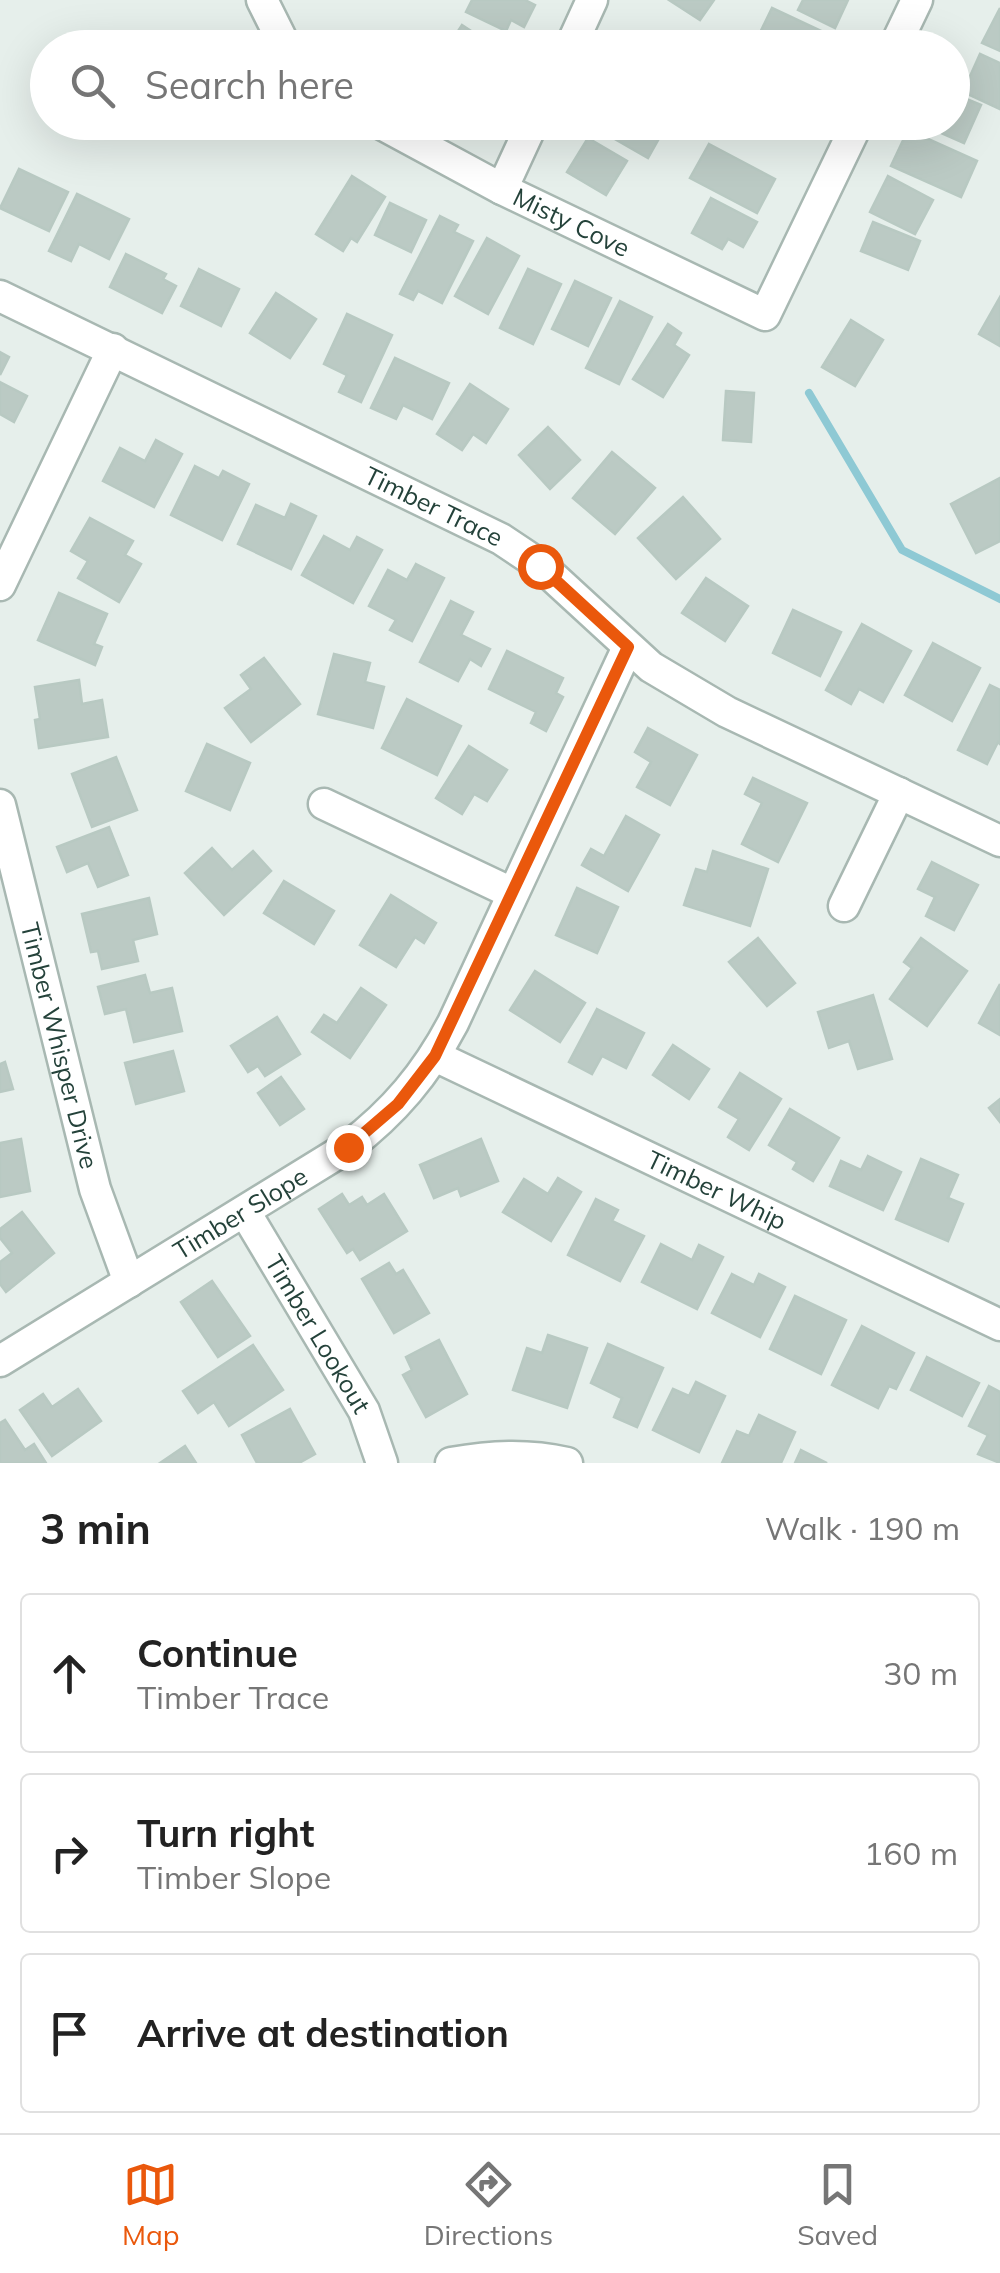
<!DOCTYPE html>
<html lang="en">
<head>
<meta charset="utf-8">
<style>
  body { margin:0; font-family:Mulish,sans-serif; background:#f2f2f2; color:#222 }
  .stop { position:absolute; width:30px; height:30px; margin:-22px; border:8px solid #ea580c; border-radius:50%; background:#fff }
  .stop.end { background:#ea580c; border-color:#fff; box-shadow:0 2px 10px #0008 }
  .list { margin:0; padding:0; list-style:none }
  h2 { display:flex; justify-content:space-between; align-items:center; height:130px; margin:0; padding:0 40px; font-size:42px }
  h2 small { font-size:32px; font-weight:400; color:#767676 }
  .list li { display:grid; grid-template-columns:65px 1fr auto; gap:30px; align-items:center; box-sizing:border-box; height:160px; margin:0 20px 20px; padding:0 20px; border:2px solid #e0e0e0; border-radius:10px }
  .list b { display:block; font-size:38px; white-space:nowrap }
  .list p { margin:0; font-size:32px; white-space:nowrap; color:#767676 }
  .list em { font-size:32px; font-style:normal; color:#767676 }
  .icon { flex:none; width:55px; height:55px; fill:none; stroke:currentColor; stroke-width:2; stroke-linecap:round; stroke-linejoin:round }
  .map { position:relative; flex:none; width:1000px; height:1463px; overflow:hidden }
  .search { position:absolute; background:#fff; box-shadow:0 10px 40px #0002; left:30px; right:30px; top:30px; height:110px; display:flex; align-items:center; gap:25px; box-sizing:border-box; padding:0 35px; border-radius:55px; color:#767676; font-size:38px }
  .sheet { height:670px; background:#fff }
  nav { display:flex; justify-content:space-around; align-items:center; box-sizing:border-box; height:140px; border-top:2px solid #e0e0e0; background:#fff; font-size:28px; color:#767676 }
  nav a { display:grid; justify-items:center; gap:5px }
  nav .on { color:#ea580c }
  .map>svg:first-child { display:block }
  .lines { fill:none; stroke-linecap:round; stroke-linejoin:round }
  .stream { stroke:#8ec9d4; stroke-width:8 }
  .building { fill:#bbcac4; stroke:#b8c9c2; stroke-width:2.5 }
  .minor-casing { stroke:#a8b8b2; stroke-width:35 }
  .minor { stroke:#fff; stroke-width:30 }
  .route { stroke:#ea580c; stroke-width:12 }
  .labels { text-anchor:middle; stroke-width:10; stroke-linejoin:round; paint-order:stroke }
  .street-label { font-size:25px; fill:#24423a; stroke:#f7fbf9 }
</style>
</head>
<body>
<div class="map">
<svg width="1000" height="1463" viewBox="0 0 1000 1463">
  <rect width="100%" height="100%" fill="#e6efeb"/>
  <g class="lines">
    <path class="stream" d="M809,393L902,550L1000,599"/>
  </g>
  <g class="building">
    <path d="M472,0H525L535,5L524,27L511,20L506,31L466,12Z"/>
    <path d="M669,0H714L700,20Z"/>
    <path d="M803,0H848L835,28L798,10Z"/>
    <path d="M772,8L830,35L824,48H764L755,43Z"/>
    <path d="M1000,8V51L982,43Z"/>
    <path d="M462,25L497,48H447Z"/>
    <path d="M980,54L1000,63V109L963,92Z"/>
    <path d="M952,93L981,105L964,143L921,124L952,122Z"/>
    <path d="M457,122H479L474,131Z"/>
    <path d="M597,122H660L666,126L648,158L594,127Z"/>
    <path d="M908,130L977,161L961,197L891,166Z"/>
    <path d="M588,138L627,161L606,195L567,172Z"/>
    <path d="M709,144L775,179L757,213L690,178Z"/>
    <path d="M19,169L68,192L49,231L0,208Z"/>
    <path d="M352,176L385,197L357,242L351,238L343,251L316,234Z"/>
    <path d="M888,176L933,200L915,234L870,212Z"/>
    <path d="M77,194L129,219L109,259L79,244L71,261L49,251Z"/>
    <path d="M711,198L757,222L743,247L728,239L722,249L692,233Z"/>
    <path d="M390,203L426,220L411,252L375,235Z"/>
    <path d="M440,216L458,225L454,232L473,241L442,303L418,291L413,300L400,294Z"/>
    <path d="M873,222L920,241L908,270L861,251Z"/>
    <path d="M487,238L519,256L488,314L455,296Z"/>
    <path d="M126,254L166,274L163,279L176,286L162,313L110,287Z"/>
    <path d="M199,269L239,289L221,326L181,306Z"/>
    <path d="M528,269L561,284L533,344L500,328Z"/>
    <path d="M575,281L611,298L588,346L552,329Z"/>
    <path d="M276,293L316,319L290,358L250,333Z"/>
    <path d="M1000,297V346L979,334Z"/>
    <path d="M620,301L652,317L619,384L586,368Z"/>
    <path d="M347,314L392,335L361,402L339,392L347,375L324,364Z"/>
    <path d="M851,320L883,340L855,386L822,367Z"/>
    <path d="M668,324L681,333L674,345L689,355L663,397L633,379Z"/>
    <path d="M0,352L9,357L0,375Z"/>
    <path d="M395,358L449,383L432,419L403,405L396,419L371,408Z"/>
    <path d="M0,382L27,396L14,422L0,414Z"/>
    <path d="M470,384L508,409L486,443L473,434L462,450L437,434Z"/>
    <path d="M726,391L754,393L751,442L723,440Z"/>
    <path d="M548,427L580,460L550,489L519,455Z"/>
    <path d="M156,440L182,454L154,507L103,481L120,448L145,461Z"/>
    <path d="M612,452L655,488L615,534L573,498Z"/>
    <path d="M195,466L219,478L223,471L249,484L222,540L171,515Z"/>
    <path d="M1000,478V541L976,553L951,504Z"/>
    <path d="M683,497L720,539L676,579L638,538Z"/>
    <path d="M291,504L316,516L291,569L238,544L256,505L285,518Z"/>
    <path d="M90,518L133,541L125,555L141,564L119,602L78,578L88,561L71,551Z"/>
    <path d="M324,536L350,550L357,537L382,550L353,603L302,575Z"/>
    <path d="M416,564L444,578L412,641L390,630L396,620L369,606L388,570L407,580Z"/>
    <path d="M706,578L748,606L725,641L682,613Z"/>
    <path d="M59,593L107,614L94,644L102,647L95,665L38,640Z"/>
    <path d="M451,601L473,612L461,635L490,649L481,666L470,659L458,681L420,662Z"/>
    <path d="M793,610L841,632L820,676L773,653Z"/>
    <path d="M862,624L911,651L883,702L859,689L851,704L826,690Z"/>
    <path d="M933,643L980,668L952,721L905,695Z"/>
    <path d="M507,651L563,678L556,693L563,697L546,731L531,723L536,712L489,689Z"/>
    <path d="M334,654L370,663L365,682L384,687L373,728L318,714Z"/>
    <path d="M264,658L300,704L251,742L225,708L251,689L241,675Z"/>
    <path d="M79,680L82,704L102,700L108,737L39,748L35,720L40,719L35,687Z"/>
    <path d="M990,685L1000,690V744L998,742L987,764L958,750Z"/>
    <path d="M407,699L461,726L437,775L382,748Z"/>
    <path d="M648,728L697,755L670,805L637,787L651,762L635,752Z"/>
    <path d="M207,744L250,763L230,810L186,791Z"/>
    <path d="M469,746L507,770L487,801L474,794L462,814L436,798Z"/>
    <path d="M116,757L137,810L92,827L72,774Z"/>
    <path d="M753,778L807,803L778,862L742,844L762,803L745,794Z"/>
    <path d="M626,816L659,835L628,891L582,865L591,849L604,856Z"/>
    <path d="M109,827L128,875L98,887L88,863L67,872L57,847Z"/>
    <path d="M212,848L232,870L253,851L271,871L224,915L185,873Z"/>
    <path d="M713,851L768,869L750,926L684,905L696,869L707,872Z"/>
    <path d="M932,862L978,885L954,930L926,916L935,897L918,889Z"/>
    <path d="M284,881L334,911L314,944L264,913Z"/>
    <path d="M577,888L618,907L597,953L556,935Z"/>
    <path d="M391,895L436,923L424,943L415,937L396,967L360,945Z"/>
    <path d="M149,898L157,934L133,940L138,961L102,969L98,951L91,952L82,914Z"/>
    <path d="M758,938L795,983L767,1006L729,962Z"/>
    <path d="M921,938L967,971L927,1026L890,999L912,968L904,962Z"/>
    <path d="M535,971L585,1003L560,1042L510,1010Z"/>
    <path d="M145,975L150,993L172,988L182,1031L134,1042L126,1009L105,1014L98,987Z"/>
    <path d="M1000,984V1035L979,1023Z"/>
    <path d="M361,988L386,1005L350,1058L312,1032L324,1015L337,1023Z"/>
    <path d="M873,995L892,1059L858,1069L849,1041L829,1048L818,1012Z"/>
    <path d="M597,1009L644,1033L626,1068L602,1056L592,1074L569,1062Z"/>
    <path d="M277,1017L300,1054L265,1076L258,1066L248,1072L231,1046Z"/>
    <path d="M673,1045L709,1069L689,1099L653,1075Z"/>
    <path d="M173,1051L184,1091L136,1104L125,1063Z"/>
    <path d="M5,1062L13,1089L0,1092V1064Z"/>
    <path d="M740,1073L781,1099L749,1150L728,1137L739,1119L719,1107Z"/>
    <path d="M281,1077L304,1109L280,1125L258,1093Z"/>
    <path d="M1000,1099V1122L989,1108Z"/>
    <path d="M790,1109L839,1138L813,1181L793,1169L797,1162L769,1145Z"/>
    <path d="M21,1139L30,1191L0,1197V1143Z"/>
    <path d="M481,1139L498,1181L461,1196L458,1188L434,1198L420,1165Z"/>
    <path d="M868,1156L901,1172L883,1210L830,1186L841,1161L861,1170Z"/>
    <path d="M921,1159L958,1175L948,1198L963,1204L948,1241L896,1219Z"/>
    <path d="M558,1178L581,1192L551,1241L503,1212L524,1179L548,1194Z"/>
    <path d="M342,1194L349,1205L362,1197L367,1205L384,1194L407,1231L360,1260L353,1249L347,1253L319,1209Z"/>
    <path d="M596,1199L618,1210L612,1221L644,1236L620,1281L568,1255Z"/>
    <path d="M22,1212L54,1253L6,1292L0,1284V1262L12,1253L0,1238V1229Z"/>
    <path d="M661,1244L692,1260L699,1245L723,1257L697,1309L642,1282Z"/>
    <path d="M389,1263L396,1274L403,1270L429,1313L394,1333L362,1279Z"/>
    <path d="M732,1274L754,1285L759,1274L785,1287L760,1337L712,1313Z"/>
    <path d="M212,1281L250,1336L218,1357L181,1302Z"/>
    <path d="M795,1296L846,1320L821,1374L770,1349Z"/>
    <path d="M862,1326L914,1353L896,1389L889,1386L878,1408L832,1385Z"/>
    <path d="M548,1335L587,1348L567,1408L513,1390L527,1348L542,1353Z"/>
    <path d="M439,1340L467,1394L426,1417L403,1375L412,1370L406,1357Z"/>
    <path d="M608,1344L663,1368L637,1427L614,1417L622,1398L591,1383Z"/>
    <path d="M253,1345L283,1390L229,1426L214,1402L198,1413L183,1391Z"/>
    <path d="M927,1357L979,1383L962,1416L911,1390Z"/>
    <path d="M696,1382L725,1396L699,1452L653,1430L673,1389L689,1396Z"/>
    <path d="M989,1386L1000,1392V1463L978,1454L988,1435L969,1426Z"/>
    <path d="M78,1389L101,1421L52,1456L20,1410L43,1394L52,1407Z"/>
    <path d="M290,1409L315,1454L299,1463H257L242,1435Z"/>
    <path d="M759,1415L795,1432L781,1463H722L737,1431L749,1436Z"/>
    <path d="M5,1420L25,1450L34,1444L46,1463H0V1423Z"/>
    <path d="M185,1446L196,1463H160Z"/>
    <path d="M801,1450L827,1463H795Z"/>
  </g>
  <g class="lines">
    <g class="minor-casing">
      <g id="minor">
        <path d="M262,0L286,48"/>
        <path d="M570,48L592,0"/>
        <path d="M894,48L917,0"/>
        <path id="s1" d="M378,122L502,189L765,315L858,122"/>
        <path d="M502,189L533,122"/>
        <path id="s2" d="M0,296L501,539L540,565L651,667L727,712L1000,841"/>
        <path d="M0,585L113,349"/>
        <path d="M324,804L512,893"/>
        <path id="s3" d="M0,805L95,1189L129,1282"/>
        <path d="M844,906L899,793"/>
        <path id="s4" d="M435,1056L1000,1325"/>
        <path id="s5" d="M245,1212L364,1411L382,1463"/>
        <path id="s6" d="M0,1361L348,1147C394,1112 426,1074 453,1023L628,647"/>
        <path d="M451,1463C491,1456 527,1454 567,1463"/>
      </g>
    </g>
    <use href="#minor" class="minor"/>
  </g>
  <g class="lines">
    <path class="route" d="M348,1147L398,1104L435,1056L628,647L540,566"/>
  </g>
  <g class="labels">
    <g class="street-label">
      <text dy="9" stroke="none"><textPath href="#s1" startOffset="218">Misty Cove</textPath></text>
      <text dy="9" stroke="none"><textPath href="#s2" startOffset="482">Timber Trace</textPath></text>
      <text dy="9" stroke="none"><textPath href="#s3" startOffset="248">Timber Whisper Drive</textPath></text>
      <text dy="9" stroke="none"><textPath href="#s4" startOffset="312">Timber Whip</textPath></text>
      <text dy="9" stroke="none"><textPath href="#s6" startOffset="282">Timber Slope</textPath></text>
      <text dy="9" stroke="none"><textPath href="#s5" startOffset="142">Timber Lookout</textPath></text>
    </g>
  </g>
</svg>
<div class="stop" style="left:540px;top:566px"></div>
<div class="stop end" style="left:348px;top:1147px"></div>
<div class="search"><svg class="icon" aria-label="search" viewBox="0 0 24 24"><circle cx="10" cy="10" r="6"/><path d="M15 15l6 6"/></svg>Search here</div>
</div>
<section class="sheet">
<h2>3 min<small>Walk · 190 m</small></h2>
<ul class="list">
<li><svg class="icon" aria-label="ahead" viewBox="0 0 24 24"><path d="M12 20V5M6 11l6-6 6 6"/></svg><div><b>Continue</b><p>Timber Trace</p></div><em>30 m</em></li>
<li><svg class="icon" aria-label="right" viewBox="0 0 24 24"><path d="M7 20v-9h11M14 6l5 5-5 5"/></svg><div><b>Turn right</b><p>Timber Slope</p></div><em>160 m</em></li>
<li><svg class="icon" aria-label="arrive" viewBox="0 0 24 24"><path d="M6 21V4h12l-3 4 3 4H6"/></svg><div><b>Arrive at destination</b></div></li>
</ul>
</section>
<nav>
<a class="on"><svg class="icon" aria-label="map" viewBox="0 0 24 24"><path d="M3 6l6-2 6 2 6-2v14l-6 2-6-2-6 2zM9 4v14M15 6v14"/></svg>Map</a>
<a><svg class="icon" aria-label="directions" viewBox="0 0 24 24"><path d="M12 3l9 9-9 9-9-9zM9 14v-3h6M13 9l2 2-2 2"/></svg>Directions</a>
<a><svg class="icon" aria-label="saved" viewBox="0 0 24 24"><path d="M7 4h10v16l-5-4-5 4z"/></svg>Saved</a>
</nav>
</body>
</html>
